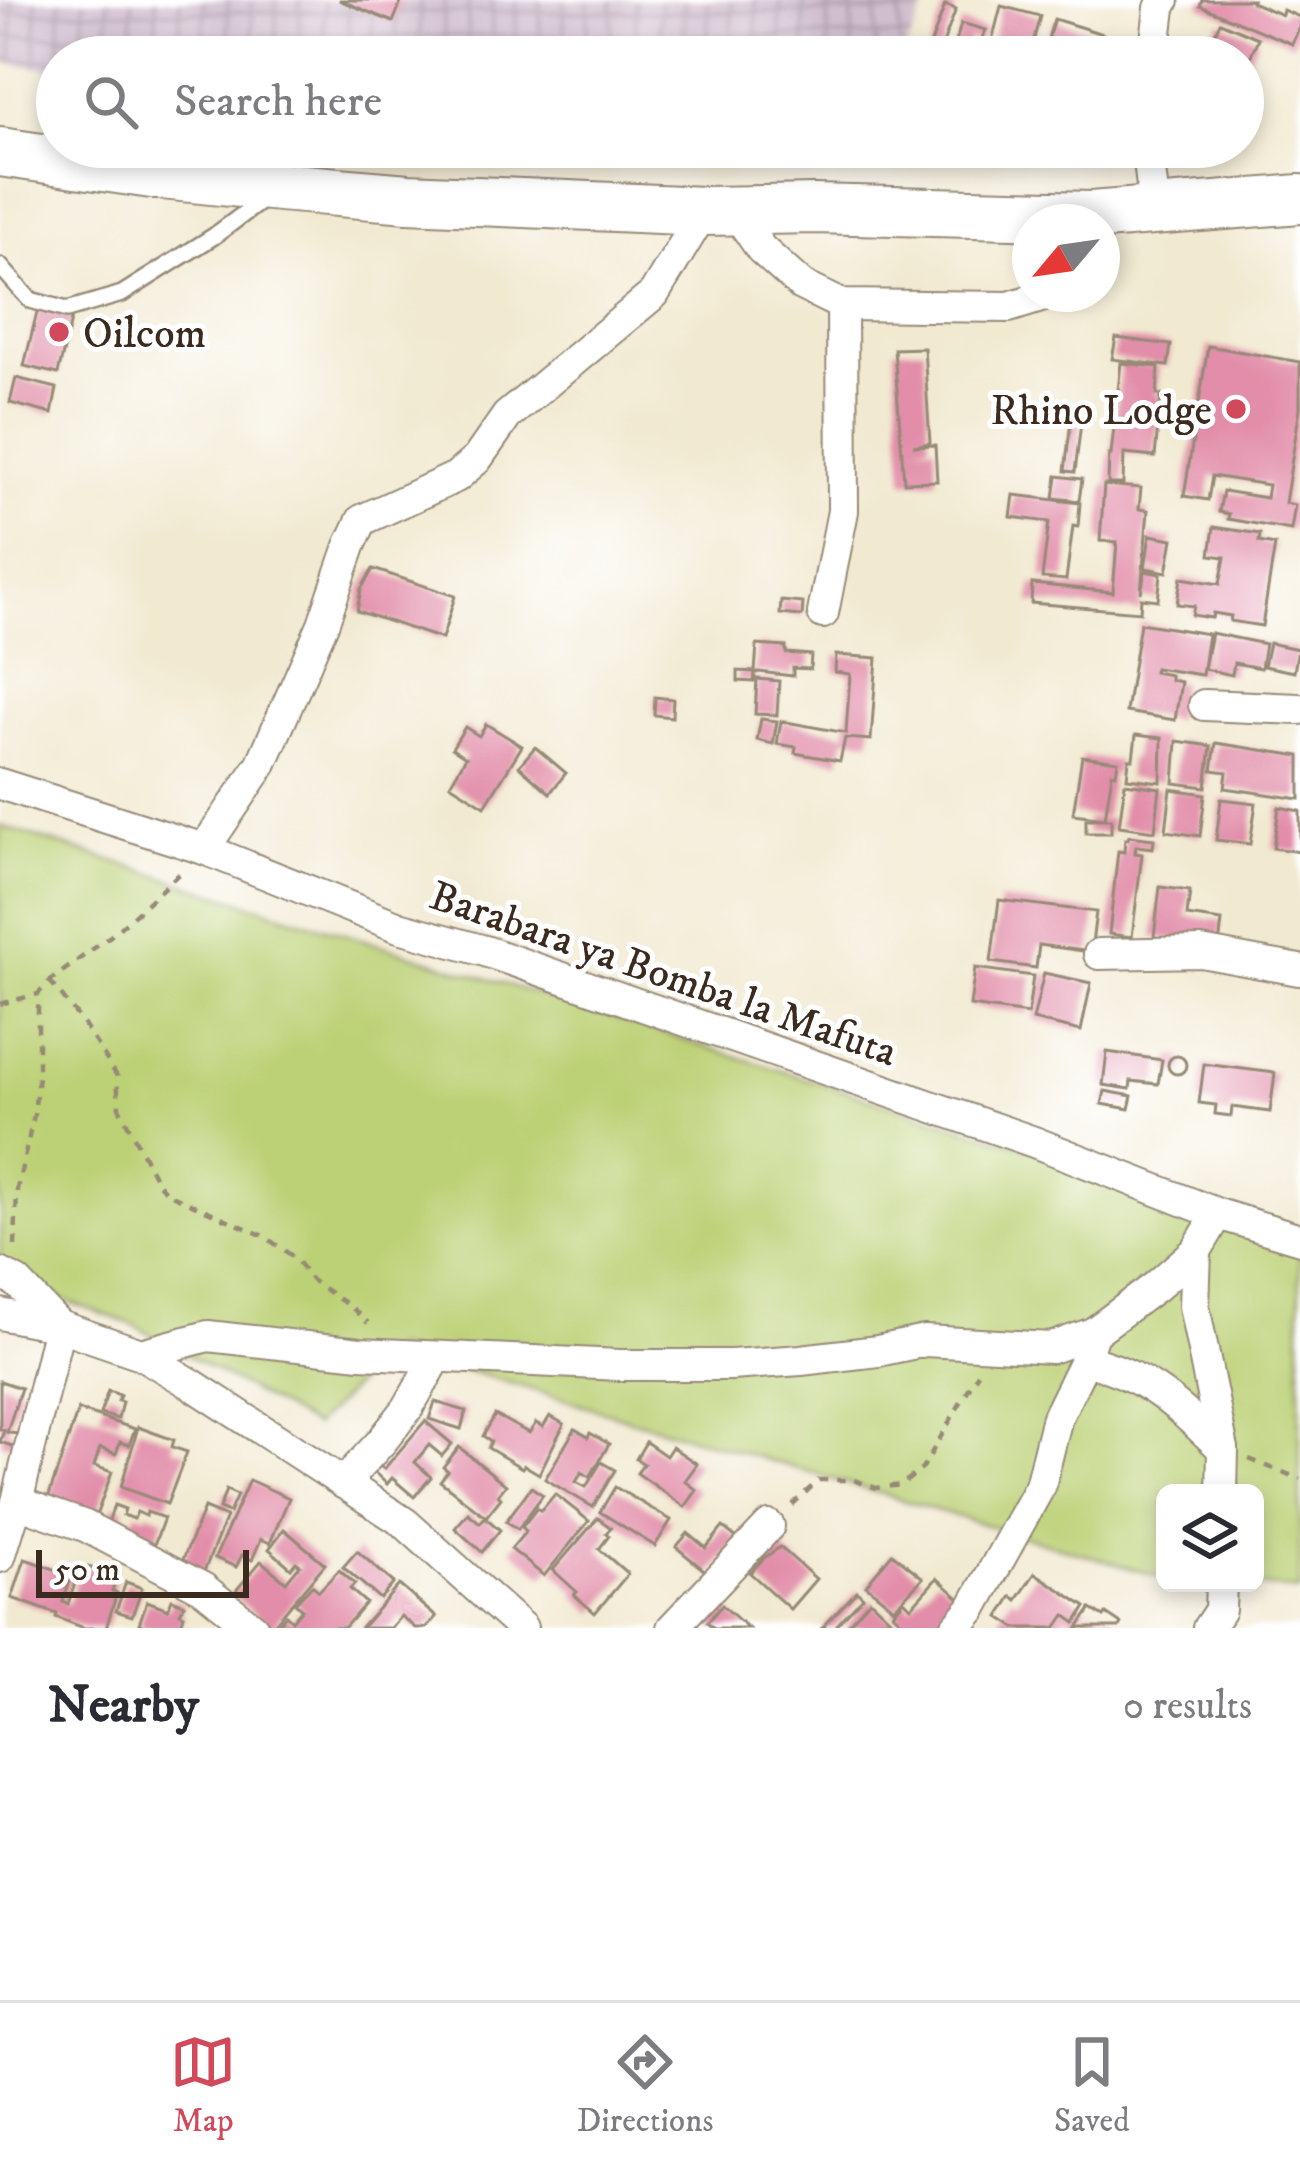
<!DOCTYPE html>
<html lang="en">
<head>
<meta charset="utf-8">
<style>
  body { margin:0; font-family:"IM FELL DW Pica",serif; background:#f2f2f3; color:#2b2b33 }
  .controls { position:absolute; right:36px; bottom:36px; display:grid; overflow:hidden; border-radius:18px; box-shadow:0 6px 18px #0003 }
  .controls button { width:108px; height:108px; display:grid; place-items:center; padding:0; border:0; border-bottom:3px solid #e1e1e2; background:#fff; color:#2b2b33; font:60px sans-serif }
  .compass { position:absolute; left:1012px; top:204px; width:108px; height:108px; border-radius:50%; background:#fff; box-shadow:0 6px 18px #0003; rotate:241deg }
  .scale { position:absolute; left:36px; bottom:30px; width:213px; box-sizing:border-box; padding-left:12px; border:6px solid #3b2a1e; border-top:0; font-size:33px; line-height:42px; white-space:nowrap; color:#3b2a1e; -webkit-text-stroke:9px #fff; paint-order:stroke }
  .list { margin:0; padding:0; list-style:none }
  h2 { display:flex; justify-content:space-between; align-items:center; height:156px; margin:0; padding:0 48px; font-size:51px }
  h2 small { font-size:39px; font-weight:400; color:#7c7c81 }
  .icon { flex:none; width:66px; height:66px; fill:none; stroke:currentColor; stroke-width:2; stroke-linecap:round; stroke-linejoin:round }
  .map { position:relative; flex:none; width:1300px; height:1628px; overflow:hidden }
  .search { position:absolute; background:#fff; box-shadow:0 6px 18px #0003; left:36px; right:36px; top:36px; height:132px; display:flex; align-items:center; gap:30px; box-sizing:border-box; padding:0 42px; border-radius:66px; color:#7c7c81; font-size:45px }
  .sheet { height:372px; background:#fff }
  nav { display:flex; justify-content:space-around; align-items:center; box-sizing:border-box; height:168px; border-top:3px solid #e1e1e2; background:#fff; font-size:33px; color:#7c7c81 }
  nav a { display:grid; justify-items:center; gap:6px }
  nav .on { color:#d1495b }
  .map>svg:first-child { display:block }
  .industrial { fill:url(#industrial-grid) }
  .green { fill:#bcd074; stroke:#7c7d49; stroke-width:3 }
  .building { fill:#e28da9 }
  .lines { fill:none; stroke-linecap:round; stroke-linejoin:round }
  .service-casing { stroke:#968a77; stroke-width:20 }
  .minor-casing { stroke:#968a77; stroke-width:34 }
  .trunk-casing { stroke:#968a77; stroke-width:52 }
  .path { stroke:#968a77; stroke-width:4.5; stroke-dasharray:9 9; stroke-linecap:butt }
  .service { stroke:#fff; stroke-width:15 }
  .minor { stroke:#fff; stroke-width:30 }
  .trunk { stroke:#fff; stroke-width:48 }
  .poi-dot { fill:#d1495b; stroke:#fff; stroke-width:4.5 }
  .labels { text-anchor:middle; stroke-width:10; stroke-linejoin:round; paint-order:stroke }
  .poi-label { font-size:42px; fill:#3b2a1e; stroke:#fff; text-anchor:start }
  .street-label { font-size:42px; fill:#3b2a1e; stroke:#fff }
</style>
</head>
<body>
<div class="map">
<svg width="1300" height="1628" viewBox="0 0 1300 1628">
  <defs>
    <pattern id="industrial-grid" width="8" height="8" patternUnits="userSpaceOnUse" patternTransform="scale(3)"><rect width="8" height="8" fill="#d0bdce"/><path d="M0 4h8M4 0v8" fill="none" stroke="#aa9aa7"/></pattern>
  </defs>
  <rect width="100%" height="100%" fill="#fff"/>
  <filter id="ink" filterUnits="userSpaceOnUse"><feTurbulence type="fractalNoise" baseFrequency=".00833" numOctaves="2"/><feDisplacementMap in="SourceGraphic" scale="24" xChannelSelector="R" yChannelSelector="G"/><feConvolveMatrix kernelMatrix="1 2 1 2 8 2 1 2 1" color-interpolation-filters="sRGB"/></filter>
  <filter id="wash" filterUnits="userSpaceOnUse"><feTurbulence type="fractalNoise" baseFrequency=".004" numOctaves="4" result="noise"/><feDisplacementMap in="SourceGraphic" scale="48" xChannelSelector="R" yChannelSelector="G"/><feGaussianBlur stdDeviation="2.7" result="paint"/><feColorMatrix in="noise" values="0 0 0 0 0 0 0 0 0 0 0 0 0 0 0 0 0 1.4 0 .05"/><feComposite in="paint" operator="in"/></filter>
  <g filter="url(#wash)">
    <rect width="100%" height="100%" fill="#f1e9d0"/>
    <path class="industrial" d="M0,0H928L903,57H57V70L0,62Z"/>
    <path class="green" d="M0,826L1300,1233V1591L1232,1583H1255V1493H1165V1576H1157L392,1348L314,1426L132,1324L0,1278Z"/>
    <g id="blocks">
      <g class="building">
        <path d="M339,0H402L393,22Z"/>
        <path d="M1202,0H1252L1251,2L1282,15L1283,10L1300,17V26L1292,44L1200,6Z"/>
        <path d="M945,5L956,9L938,57H926Z"/>
        <path d="M1001,6L1040,16L1029,57H988Z"/>
        <path d="M1054,19L1122,40L1135,46L1131,57H1112L1048,38Z"/>
        <path d="M1220,22L1258,38L1243,75V57H1205Z"/>
        <path d="M961,23L986,30L980,42L969,40L968,51H976V57H952Z"/>
        <path d="M38,308L72,316L58,374L24,366Z"/>
        <path d="M1116,338L1171,345L1168,366L1112,359Z"/>
        <path d="M1208,346L1300,362V408L1285,503L1295,505L1291,530L1228,519L1229,514L1219,512L1223,491L1266,498L1268,485L1212,476L1208,500L1184,496Z"/>
        <path d="M924,348L930,443L913,446L935,445L937,481L904,482L894,349Z"/>
        <path d="M1121,363L1159,367L1157,395H1161L1155,457L1124,454L1123,484H1108L1109,455H1111Z"/>
        <path d="M16,378L57,388L52,414L10,403Z"/>
        <path d="M1071,421L1081,423L1075,472L1065,471Z"/>
        <path d="M1057,476L1082,479L1079,501L1054,498Z"/>
        <path d="M1104,485L1141,488L1139,509L1148,510L1141,593L1145,571L1161,574L1158,600L1141,598L1140,612L1031,603L1032,584L1113,592L1117,542L1100,541Z"/>
        <path d="M1014,495L1080,503L1078,527L1073,526L1066,580L1042,578L1049,522L1011,517Z"/>
        <path d="M1214,527L1260,534L1259,542L1275,545L1262,626L1230,621L1231,616L1213,613L1212,618L1192,615L1194,606L1177,604L1181,578L1220,584L1225,557L1210,555Z"/>
        <path d="M1150,535L1173,539L1167,572L1145,568Z"/>
        <path d="M373,569L455,596L442,639L357,611L361,589Z"/>
        <path d="M781,601L803,603L802,616L780,614Z"/>
        <path d="M1140,623L1208,634L1202,675L1155,668L1154,672L1170,675V680L1181,682L1175,720L1126,712Z"/>
        <path d="M1211,633L1265,644L1261,668L1234,663L1232,675L1204,669Z"/>
        <path d="M1269,643L1298,649L1294,672L1264,666Z"/>
        <path d="M757,645L786,647V653L811,655L810,669L793,668V676L759,672L755,673L754,682L738,681V671L755,672Z"/>
        <path d="M836,655L877,658L871,740L845,738L840,761L795,753L796,747L777,744L781,721L846,733L850,674L835,672Z"/>
        <path d="M757,679L779,681L777,715L755,714Z"/>
        <path d="M655,697L673,699L672,717L654,715Z"/>
        <path d="M761,719L777,721L773,744L757,740Z"/>
        <path d="M486,724L522,746L485,806L450,784L466,757L452,748L465,727L479,736Z"/>
        <path d="M1136,735L1162,738L1161,782L1127,778L1129,759H1133Z"/>
        <path d="M1177,741L1211,746L1206,787L1174,783Z"/>
        <path d="M1216,743L1300,756V799L1225,788L1227,772L1212,770Z"/>
        <path d="M535,747L566,773L550,793L519,766Z"/>
        <path d="M1082,756L1118,761L1116,774L1112,773L1105,818L1073,814Z"/>
        <path d="M1125,783L1160,788L1155,831L1119,826Z"/>
        <path d="M1171,789L1205,794L1200,836L1166,831Z"/>
        <path d="M1221,799L1256,803L1250,844L1216,840Z"/>
        <path d="M1279,807L1300,811V852L1273,848Z"/>
        <rect x="1086" y="819" width="25" height="14"/>
        <path d="M1129,836L1154,839L1153,848L1136,846L1135,853L1142,854L1132,937L1109,934L1118,851L1124,852L1125,839H1128Z"/>
        <path d="M1160,887L1190,891L1187,916L1222,921L1219,945L1154,937Z"/>
        <path d="M999,900L1096,912L1091,952L1039,945L1036,968L991,962Z"/>
        <path d="M975,968L1033,976L1028,1014L970,1006Z"/>
        <path d="M1044,973L1091,983L1081,1031L1033,1020Z"/>
        <path d="M1107,1052L1162,1060L1158,1084L1131,1081L1130,1089L1103,1085Z"/>
        <circle cx="1177" cy="1065" r="9"/>
        <path d="M1204,1064L1275,1073L1270,1112L1232,1107L1231,1116L1215,1114L1216,1105L1199,1103Z"/>
        <path d="M1105,1091L1132,1096L1129,1109L1102,1104Z"/>
        <path d="M0,1381L21,1388L7,1432L26,1436L21,1449L0,1442L4,1430L0,1429Z"/>
        <path d="M108,1391L120,1395L118,1401L122,1402L118,1419L100,1414Z"/>
        <path d="M435,1402L466,1411L461,1429L429,1419Z"/>
        <path d="M78,1410L135,1429L129,1445L120,1442L116,1454L100,1448L94,1466L112,1472L93,1524L45,1507Z"/>
        <path d="M495,1415L529,1433L536,1423L543,1427L550,1416L564,1424L539,1474L524,1465L522,1468L488,1448L491,1441L483,1436Z"/>
        <path d="M425,1421L452,1444L442,1456L429,1445L415,1462L431,1477L414,1497L392,1478L387,1484L374,1472L380,1466L384,1469Z"/>
        <path d="M138,1427L174,1440L172,1447L187,1452L167,1504L121,1487Z"/>
        <path d="M575,1429L588,1437L590,1433L609,1444L590,1477L582,1472L576,1482L586,1487L601,1462L615,1470L593,1507L545,1479Z"/>
        <path d="M646,1442L666,1456L672,1447L697,1464L685,1481L697,1490L685,1507L637,1473L644,1464L636,1459Z"/>
        <path d="M459,1447L506,1485L498,1495L501,1498L486,1517L440,1481L448,1471L443,1467Z"/>
        <path d="M249,1480L289,1498L270,1543L261,1539L252,1560L242,1555L236,1567L215,1558Z"/>
        <path d="M531,1487L543,1495L518,1529L506,1521Z"/>
        <path d="M615,1487L671,1520L655,1546L600,1512Z"/>
        <path d="M226,1490L237,1495L229,1513L219,1509Z"/>
        <path d="M555,1494L589,1521L544,1576L511,1549L526,1531L522,1527L537,1508L541,1511Z"/>
        <path d="M114,1505L125,1509L123,1515L134,1519L137,1512L146,1516L147,1512L164,1518L152,1550L105,1532Z"/>
        <path d="M204,1508L226,1517L203,1574L181,1564Z"/>
        <path d="M468,1513L480,1523L485,1517L500,1530L482,1552L455,1528Z"/>
        <path d="M598,1518L611,1528L606,1533L609,1536L599,1549L628,1574L595,1613L574,1595L577,1592L553,1570Z"/>
        <path d="M723,1527L738,1539L710,1575L676,1547L688,1533L706,1548Z"/>
        <path d="M284,1529L325,1564L271,1628L232,1595L261,1561L286,1582L300,1565L296,1562L291,1568L269,1549Z"/>
        <path d="M780,1547L816,1579L790,1609L750,1573L764,1558Z"/>
        <path d="M357,1551L394,1583L380,1599L343,1567Z"/>
        <path d="M892,1553L923,1578L894,1608L866,1585Z"/>
        <path d="M25,1559L72,1575L63,1602L68,1604L79,1572L85,1574L88,1567L106,1572L105,1576L116,1579L112,1591L117,1593L106,1628H84L56,1617L57,1614L12,1598Z"/>
        <path d="M339,1570L355,1584L350,1589L366,1603L344,1628H275L286,1615L292,1621L302,1609L295,1603L312,1585L319,1591Z"/>
        <path d="M1035,1573L1086,1607L1076,1623L1065,1615L1056,1628H1016L999,1617L1012,1596L1017,1600Z"/>
        <path d="M937,1578L966,1604L944,1628H909L893,1613L904,1600L911,1607Z"/>
        <path d="M126,1582L142,1588L132,1616L116,1611Z"/>
        <path d="M399,1585L436,1617L426,1628H415L401,1616L390,1628H361Z"/>
        <path d="M857,1591L863,1597L834,1628H822Z"/>
        <path d="M172,1599L184,1604L180,1613L184,1615L180,1628H143L144,1626L139,1624L147,1601L168,1609Z"/>
        <path d="M870,1600L894,1623L890,1628H845Z"/>
        <path d="M722,1605L748,1628H714L707,1622Z"/>
        <path d="M1091,1609L1104,1617L1106,1614L1121,1624L1119,1628H1078Z"/>
      </g>
    </g>
  </g>
  <g filter="url(#ink)">
    <use href="#blocks" fill-opacity="0" stroke="#968a77" stroke-width="3"/>
    <g class="lines">
      <g class="service-casing">
        <path id="service" d="M0,266L30,300L67,310L122,294L214,236L268,196"/>
      </g>
      <g class="minor-casing">
        <g id="minor">
          <path d="M1154,57L1160,8L1164,0"/>
          <path d="M1153,147L1149,161L1155,212"/>
          <path d="M733,208L761,249L801,285L842,305L1009,307L1041,297L1043,294"/>
          <path d="M823,613L843,511L842,305"/>
          <path d="M1204,705L1300,709"/>
          <path d="M0,784L204,849L399,927L485,951L1034,1142L1218,1214L1300,1239"/>
          <path d="M204,849L261,765L323,624L350,546L362,520L456,477L477,459L507,416L654,294L704,211"/>
          <path d="M1099,954L1201,952L1299,970"/>
          <path d="M1196,1251L1194,1306L1223,1449L1222,1493"/>
          <path d="M0,1273L17,1282L59,1326L17,1502L0,1557"/>
          <path d="M0,1314L59,1326L141,1354L193,1385L405,1523L522,1628"/>
          <path d="M141,1354L208,1336L360,1353L620,1365H731L801,1360L878,1351L925,1341L1051,1348L1093,1333L1155,1287L1196,1251L1218,1214"/>
          <path d="M1085,1360C1150,1376 1176,1405 1223,1449"/>
          <path d="M343,1483L382,1441L407,1409L437,1357"/>
          <path d="M17,1502L85,1526L203,1588L253,1628"/>
          <path d="M672,1628L769,1526"/>
          <path d="M956,1628L972,1609L1040,1486L1057,1417L1085,1360L1093,1333"/>
          <path d="M1208,1628L1220,1610L1221,1583"/>
        </g>
      </g>
      <g class="trunk-casing">
        <path id="trunk" d="M0,152L152,174L280,187L408,198L704,211L814,209L1091,216L1300,199"/>
      </g>
      <g class="path">
        <path d="M50,981L82,1022L117,1076L119,1107L157,1182L167,1193L264,1236L295,1258L311,1280L352,1308L368,1323"/>
        <path d="M0,1004L38,994L50,981L113,934L183,870"/>
        <path d="M15,1246L17,1189L34,1115L38,1076V994"/>
        <path d="M1249,1459L1300,1479"/>
        <path d="M792,1505L819,1480H854L876,1488L901,1485L922,1469L978,1373"/>
      </g>
      <use href="#service" class="service"/>
      <use href="#minor" class="minor"/>
      <use href="#trunk" class="trunk"/>
    </g>
  </g>
  <g class="poi-dot">
    <circle cx="59" cy="332" r="12"/>
    <circle cx="1236" cy="409" r="12"/>
  </g>
  <g class="labels">
    <g class="poi-label">
      <text x="83" y="347">Oilcom</text>
      <text x="1212" y="424" text-anchor="end">Rhino Lodge</text>
    </g>
    <g class="street-label">
      <text transform="translate(664 972) rotate(19)" y="15">Barabara ya Bomba la Mafuta</text>
    </g>
  </g>
</svg>
<div class="controls">
<button><svg class="icon" aria-label="layers" viewBox="0 0 24 24"><path d="M12 4l9 5-9 5-9-5zM3 14l9 5 9-5"/></svg></button>
</div>
<svg class="compass" viewBox="-18 -18 36 36"><path d="M0-13l5 13h-10z" fill="#e53935"/><path d="M0 13l5-13h-10z" fill="#7c7c81"/></svg>
<div class="scale">50 m</div>
<div class="search"><svg class="icon" aria-label="search" viewBox="0 0 24 24"><circle cx="10" cy="10" r="6"/><path d="M15 15l6 6"/></svg>Search here</div>
</div>
<section class="sheet">
<h2>Nearby<small>0 results</small></h2>
<ul class="list">
</ul>
</section>
<nav>
<a class="on"><svg class="icon" aria-label="map" viewBox="0 0 24 24"><path d="M3 6l6-2 6 2 6-2v14l-6 2-6-2-6 2zM9 4v14M15 6v14"/></svg>Map</a>
<a><svg class="icon" aria-label="directions" viewBox="0 0 24 24"><path d="M12 3l9 9-9 9-9-9zM9 14v-3h6M13 9l2 2-2 2"/></svg>Directions</a>
<a><svg class="icon" aria-label="saved" viewBox="0 0 24 24"><path d="M7 4h10v16l-5-4-5 4z"/></svg>Saved</a>
</nav>
</body>
</html>
